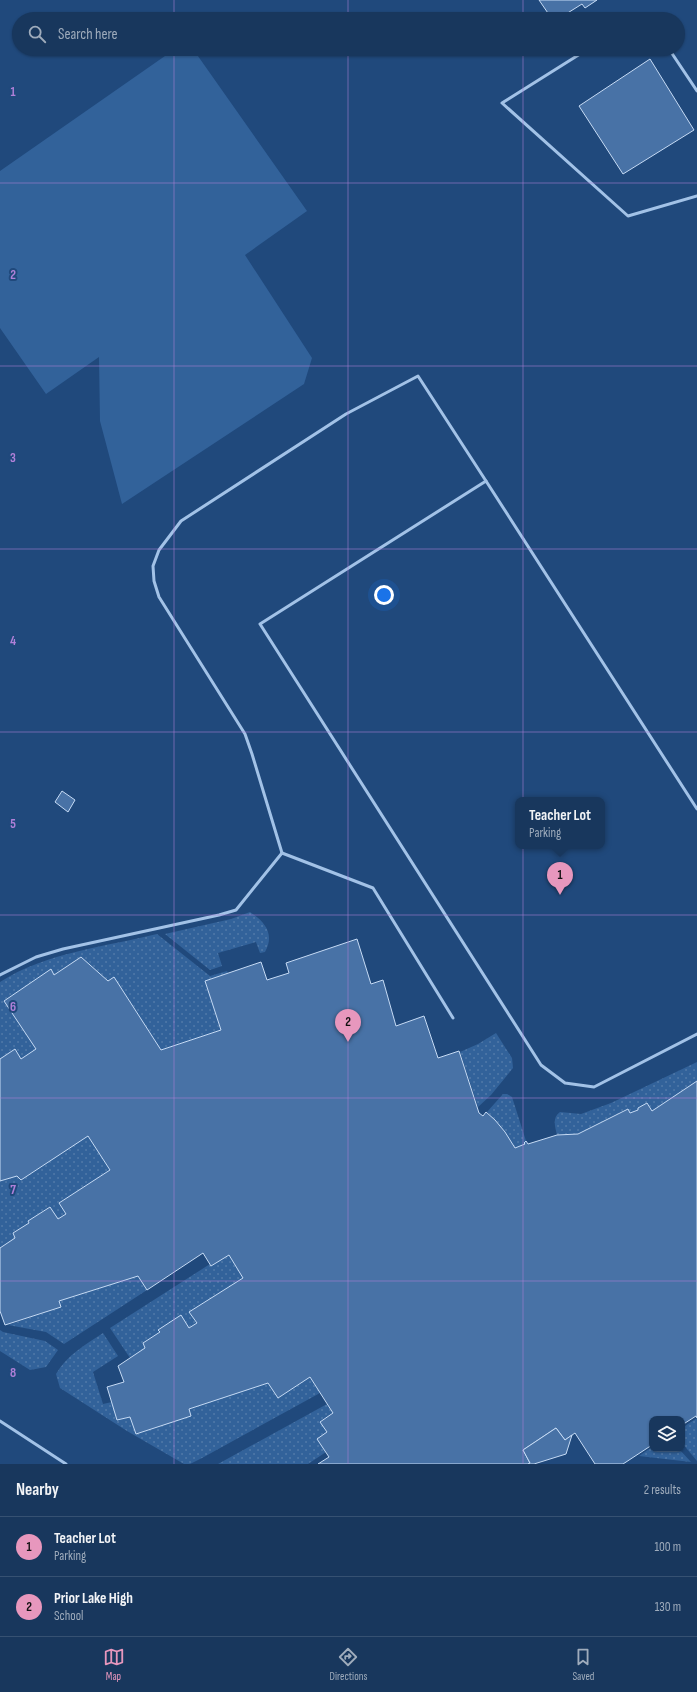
<!DOCTYPE html>
<html lang="en">
<head>
<meta charset="utf-8">
<style>
  body { margin:0; font-family:"Sofia Sans Condensed",sans-serif; background:#254266; color:#f1f3f6 }
  .controls { position:absolute; right:12px; bottom:12px; display:grid; overflow:hidden; border-radius:8px; box-shadow:0 1px 3px #0004 }
  .controls button { width:36px; height:36px; display:grid; place-items:center; padding:0; border:0; border-bottom:1px solid #365172; background:#18375d; color:#f1f3f6; font:20px sans-serif }
  .you { position:absolute; left:384px; top:595px; width:14px; height:14px; margin:-10px; border:3px solid #fff; border-radius:50%; background:#1a73e8; box-shadow:0 0 0 6px #1a73e833 }
  .badge { display:grid; place-items:center; width:26px; height:26px; border-radius:50%; background:#e797bd; color:#111; font-size:13px; font-weight:700 }
  .pin { position:absolute; translate:-50% -33px; filter:drop-shadow(0 1px 2px #0008) }
  .pin::after { content:''; position:absolute; top:21px; width:14px; height:12px; background:inherit; clip-path:polygon(0 0,100% 0,50% 100%) }
  .popup { position:absolute; left:515px; top:797px; width:90px; height:52px; box-sizing:border-box; display:grid; place-content:center; border-radius:8px; background:#18375d; filter:drop-shadow(0 1px 3px #0005); font-size:13px; white-space:nowrap; color:#9facbc }
  .popup b { font-size:15px; color:#f1f3f6 }
  .popup::after { content:''; position:absolute; left:50%; top:100%; margin-left:-8px; border:8px solid transparent; border-top-color:#18375d }
  .list { margin:0; padding:0; list-style:none }
  h2 { display:flex; justify-content:space-between; align-items:center; height:52px; margin:0; padding:0 16px; font-size:17px }
  h2 small { font-size:13px; font-weight:400; color:#9facbc }
  .list li { display:grid; grid-template-columns:26px 1fr auto; gap:12px; align-items:center; box-sizing:border-box; height:60px; padding:0 16px; border-top:1px solid #365172 }
  .list b { display:block; font-size:15px; white-space:nowrap }
  .list p { margin:0; font-size:13px; white-space:nowrap; color:#9facbc }
  .list em { font-size:13px; font-style:normal; color:#9facbc }
  .icon { flex:none; width:22px; height:22px; fill:none; stroke:currentColor; stroke-width:2; stroke-linecap:round; stroke-linejoin:round }
  .map { position:relative; flex:none; width:697px; height:1464px; overflow:hidden }
  .search { position:absolute; background:#18375d; box-shadow:0 1px 3px #0004; left:12px; right:12px; top:12px; height:44px; display:flex; align-items:center; gap:10px; box-sizing:border-box; padding:0 14px; border-radius:22px; color:#9facbc; font-size:15px }
  .sheet { height:172px; background:#18375d }
  nav { display:flex; justify-content:space-around; align-items:center; box-sizing:border-box; height:56px; border-top:1px solid #365172; background:#18375d; font-size:11px; color:#9facbc }
  nav a { display:grid; justify-items:center; gap:2px }
  nav .on { color:#e797bd }
  .map>svg:first-child { display:block }
  .grass { fill:url(#grass-dots) }
  .green { fill:#32629a }
  .building { fill:#4872a6; stroke:#c6dbf5 }
  .lines { fill:none; stroke-linecap:round; stroke-linejoin:round }
  .service { stroke:#a2c2e7; stroke-width:3 }
  .grid { fill:none; stroke:#b080d9; stroke-width:1; stroke-opacity:0.55 }
  .grid-label { font-size:13px; text-anchor:middle; font-weight:bold; fill:#b080d9; stroke:#20497c; stroke-width:4; stroke-linejoin:round; paint-order:stroke }
</style>
</head>
<body>
<div class="map">
<svg width="697" height="1464" viewBox="0 0 697 1464">
  <defs>
    <pattern id="grass-dots" width="8" height="8" patternUnits="userSpaceOnUse"><rect width="8" height="8" fill="#32629a"/><path d="M2 2h.1M6 6h.1" fill="none" stroke="#517aa9" stroke-width="1.8" stroke-linecap="round"/></pattern>
  </defs>
  <rect width="100%" height="100%" fill="#20497c"/>
  <g class="grass">
    <path d="M250,912C265,922 275,934 265,952L260,953L256,942L218,953L222,966L210,970L165,934L231,919Z"/>
    <path d="M157,934L210,976L227,971L228,973L205,981L221,1030L161,1050L122,989L108,981L81,957L54,975L51,970L4,1001L36,1049L21,1059L15,1049L0,1059V982C47,952 105,947 157,934Z"/>
    <path d="M496,1033L512,1058L513,1068L491,1095L478,1107L460,1052L478,1044Z"/>
    <path d="M697,1062V1081L652,1111L647,1104L638,1108V1110L630,1113L627,1109L578,1134L557,1135C555,1126 552,1118 560,1112L581,1114L611,1103Z"/>
    <path d="M503,1094H507L512,1097L526,1141L524,1143L525,1144L515,1148L505,1132L487,1112Z"/>
    <path d="M88,1136L110,1170L59,1203L66,1214L58,1219L49,1207L28,1221L29,1223L13,1233L15,1238L0,1248V1181L17,1176L21,1180Z"/>
    <path d="M229,1255L243,1278L190,1312L197,1323L189,1328L158,1330L160,1332L143,1343L145,1348L130,1358L110,1328L210,1264L211,1266Z"/>
    <path d="M138,1276L147,1290L64,1344L46,1332L8,1325L61,1307L59,1301Z"/>
    <path d="M0,1330L3,1332L45,1341L58,1350L46,1367L30,1370L0,1351Z"/>
    <path d="M103,1333L118,1356L93,1372L103,1404L112,1402L117,1420L130,1417L136,1434L190,1416L189,1409L268,1383L278,1398L310,1377L320,1393L202,1458L190,1464H184L127,1431L60,1388L56,1374C67,1355 85,1345 103,1333Z"/>
    <path d="M327,1404L333,1413L321,1421L327,1432L326,1452L308,1464H218Z"/>
    <path d="M697,1418V1461L682,1443V1428Z"/>
    <path d="M652,1447V1449H679L691,1462L639,1456Z"/>
  </g>
  <path class="green" d="M175,49H193L307,211L245,255L312,358L304,384L122,504L100,421L99,357L46,394L0,328V171Z"/>
  <g class="building">
    <path d="M539,0H597L585,8L582,4L558,19H552Z"/>
    <path d="M650,59L694,130L623,174L579,106Z"/>
    <path d="M62,791L75,800L68,812L55,802Z"/>
    <path d="M357,939L371,984L383,980L396,1026L424,1016L438,1058L459,1051L479,1113L483,1116L486,1112L495,1120L505,1132L515,1148L525,1144L524,1143L526,1141L528,1144L557,1135L578,1134L628,1109L630,1113L638,1110V1108L647,1103L652,1111L697,1081V1418L696,1416L682,1425V1419H652V1445L623,1464H595L575,1433L565,1440L556,1428L523,1450L530,1463L528,1464H318L329,1457L317,1439L327,1432L320,1422L333,1413L310,1377L278,1398L268,1383L189,1409L191,1416L136,1434L130,1417L117,1420L107,1387L124,1382L118,1366L145,1348L143,1343L160,1332L158,1330L181,1315L189,1328L197,1323L189,1312L243,1278L229,1255L211,1266L203,1253L147,1290L138,1276L59,1301L61,1307L5,1325L0,1311V1248L15,1238L13,1233L29,1223L28,1221L50,1207L58,1219L66,1214L59,1203L110,1170L88,1136L21,1180L17,1176L0,1181V1059L15,1049L21,1059L36,1049L4,1001L51,969L54,975L81,957L108,981L114,977L161,1050L221,1030L205,981L261,962L267,980L270,979L289,973L286,963Z"/>
    <path d="M556,1428L565,1440L572,1435L566,1454L534,1464H528L530,1463L523,1450Z"/>
  </g>
  <g class="lines">
    <g class="service">
      <path d="M588,49L502,103L628,216L697,196"/>
      <path d="M669,49L697,91"/>
      <path d="M697,809L486,481L260,624L541,1065L565,1083L594,1087L697,1034"/>
      <path d="M282,853L252,754L245,734L159,597L154,581L153,566L159,550L181,521L346,414L418,376L486,481"/>
      <path d="M282,853L373,888L453,1018"/>
      <path d="M0,975L36,957L63,949L219,915L236,910L282,853"/>
      <path d="M0,1421L66,1464"/>
    </g>
  </g>
  <path class="grid" d="M174,0V19M348,0V19M523,0V19M174,49V1464M348,49V1464M523,49V1464M0,183H697M0,366H697M0,549H697M0,732H697M0,915H697M0,1098H697M0,1281H697"/>
  <g class="grid-label">
    <text x="13" y="96">1</text>
    <text x="13" y="279">2</text>
    <text x="13" y="462">3</text>
    <text x="13" y="645">4</text>
    <text x="13" y="828">5</text>
    <text x="13" y="1011">6</text>
    <text x="13" y="1194">7</text>
    <text x="13" y="1377">8</text>
  </g>
</svg>
<div class="controls">
<button><svg class="icon" aria-label="layers" viewBox="0 0 24 24"><path d="M12 4l9 5-9 5-9-5zM3 14l9 5 9-5"/></svg></button>
</div>
<div class="you"></div>
<div class="pin badge" style="left:560px;top:895px">1</div>
<div class="popup"><b>Teacher Lot</b>Parking</div>
<div class="pin badge" style="left:348px;top:1042px">2</div>
<div class="search"><svg class="icon" aria-label="search" viewBox="0 0 24 24"><circle cx="10" cy="10" r="6"/><path d="M15 15l6 6"/></svg>Search here</div>
</div>
<section class="sheet">
<h2>Nearby<small>2 results</small></h2>
<ul class="list">
<li><span class="badge">1</span><div><b>Teacher Lot</b><p>Parking</p></div><em>100 m</em></li>
<li><span class="badge">2</span><div><b>Prior Lake High</b><p>School</p></div><em>130 m</em></li>
</ul>
</section>
<nav>
<a class="on"><svg class="icon" aria-label="map" viewBox="0 0 24 24"><path d="M3 6l6-2 6 2 6-2v14l-6 2-6-2-6 2zM9 4v14M15 6v14"/></svg>Map</a>
<a><svg class="icon" aria-label="directions" viewBox="0 0 24 24"><path d="M12 3l9 9-9 9-9-9zM9 14v-3h6M13 9l2 2-2 2"/></svg>Directions</a>
<a><svg class="icon" aria-label="saved" viewBox="0 0 24 24"><path d="M7 4h10v16l-5-4-5 4z"/></svg>Saved</a>
</nav>
</body>
</html>
